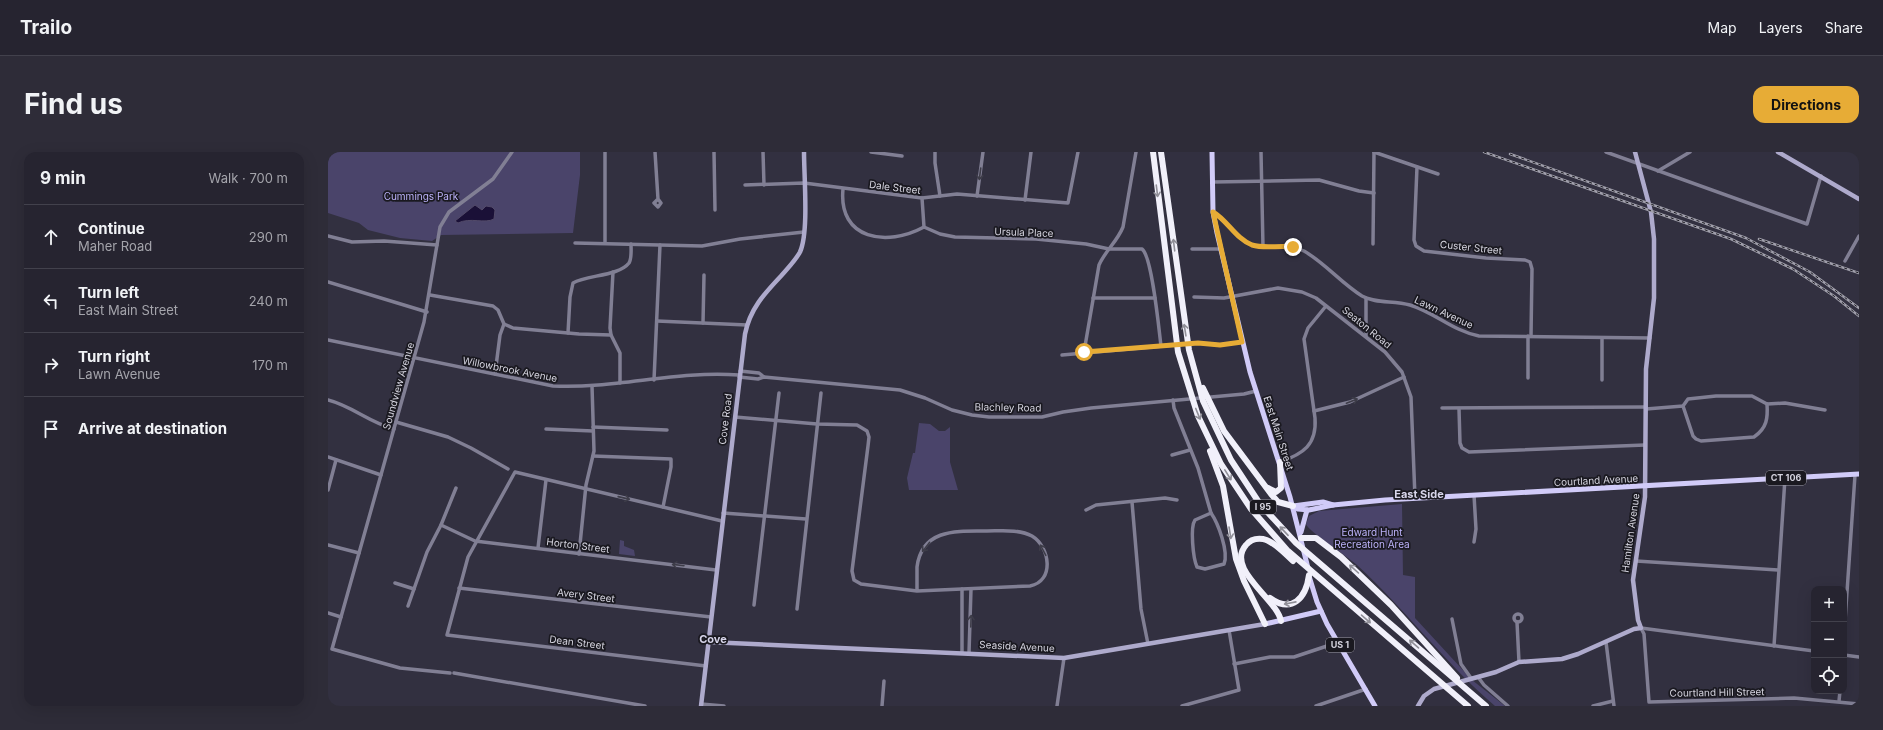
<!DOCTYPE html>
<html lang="en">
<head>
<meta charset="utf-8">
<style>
  body { margin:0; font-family:Inter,sans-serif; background:#2e2c38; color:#f1f3f6 }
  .controls { position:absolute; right:12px; bottom:12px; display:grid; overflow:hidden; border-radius:8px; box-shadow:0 4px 16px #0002 }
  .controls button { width:36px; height:36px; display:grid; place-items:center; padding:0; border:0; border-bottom:1px solid #42414c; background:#262430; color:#f1f3f6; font:20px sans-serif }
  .stop { position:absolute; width:12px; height:12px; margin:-9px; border:3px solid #e7ac36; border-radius:50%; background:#fff }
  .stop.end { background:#e7ac36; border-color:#fff; box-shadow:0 1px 4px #0008 }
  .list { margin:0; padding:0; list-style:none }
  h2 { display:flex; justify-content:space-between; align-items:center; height:52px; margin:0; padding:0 16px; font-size:17px }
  h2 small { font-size:13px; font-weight:400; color:#a4a4ab }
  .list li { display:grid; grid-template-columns:26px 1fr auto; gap:12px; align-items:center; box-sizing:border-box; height:64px; padding:0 16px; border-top:1px solid #42414c }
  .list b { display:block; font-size:15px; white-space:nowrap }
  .list p { margin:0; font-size:13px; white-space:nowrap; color:#a4a4ab }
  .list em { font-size:13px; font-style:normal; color:#a4a4ab }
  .icon { flex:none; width:22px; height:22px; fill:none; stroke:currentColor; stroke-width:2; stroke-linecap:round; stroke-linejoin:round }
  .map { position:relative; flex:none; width:1531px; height:554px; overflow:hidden; border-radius:12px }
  header { display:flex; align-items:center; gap:24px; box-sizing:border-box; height:56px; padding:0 20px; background:#262430; border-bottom:1px solid #42414c }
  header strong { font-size:19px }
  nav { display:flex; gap:22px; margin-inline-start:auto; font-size:14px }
  .intro { display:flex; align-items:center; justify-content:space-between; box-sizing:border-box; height:96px; padding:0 24px }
  h1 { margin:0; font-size:28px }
  .button { padding:10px 18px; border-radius:12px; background:#e7ac36; color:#111; font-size:14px; font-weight:700 }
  main { display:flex; gap:24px; padding:0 24px }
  aside { flex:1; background:#262430; border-radius:12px; box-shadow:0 4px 16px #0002 }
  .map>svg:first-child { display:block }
  .green { fill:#4a446a }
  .water { fill:#1a1037; stroke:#524a69 }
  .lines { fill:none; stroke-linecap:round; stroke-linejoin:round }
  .street { stroke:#817f94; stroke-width:3.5 }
  .secondary { stroke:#aeaacc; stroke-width:4.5 }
  .primary { stroke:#d1cbf8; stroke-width:5 }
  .highway { stroke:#f1f0fa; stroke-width:6 }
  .rail-casing { stroke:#a09fab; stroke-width:2.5 }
  .rail { stroke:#1a1920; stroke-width:1; stroke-dasharray:3; stroke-linecap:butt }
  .oneway { stroke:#3e3d49 }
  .oneway2 { stroke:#908f98 }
  .route { stroke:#e7ac36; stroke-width:5 }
  .labels { text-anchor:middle; stroke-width:3.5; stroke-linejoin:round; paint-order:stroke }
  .shield { fill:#1a1920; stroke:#9c9ba5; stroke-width:1 }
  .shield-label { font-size:9px; font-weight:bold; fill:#d4d3de }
  .street-label { font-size:10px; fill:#d4d3de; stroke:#1a1920 }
  .park-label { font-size:10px; fill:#bdb3fb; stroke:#1a1920 }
  .neighbourhood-label { font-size:11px; font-weight:bold; fill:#d7d5ea; stroke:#1a1920 }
</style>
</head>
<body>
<header>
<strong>Trailo</strong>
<nav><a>Map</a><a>Layers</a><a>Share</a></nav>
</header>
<div class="intro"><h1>Find us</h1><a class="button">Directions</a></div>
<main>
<aside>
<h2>9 min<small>Walk · 700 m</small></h2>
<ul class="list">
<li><svg class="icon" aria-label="ahead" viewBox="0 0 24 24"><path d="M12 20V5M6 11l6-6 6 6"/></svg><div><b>Continue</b><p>Maher Road</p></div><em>290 m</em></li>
<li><svg class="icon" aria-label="left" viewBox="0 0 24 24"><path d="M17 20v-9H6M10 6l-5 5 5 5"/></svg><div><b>Turn left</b><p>East Main Street</p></div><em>240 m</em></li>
<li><svg class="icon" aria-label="right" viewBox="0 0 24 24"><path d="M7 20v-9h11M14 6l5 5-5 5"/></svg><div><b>Turn right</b><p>Lawn Avenue</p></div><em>170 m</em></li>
<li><svg class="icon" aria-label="arrive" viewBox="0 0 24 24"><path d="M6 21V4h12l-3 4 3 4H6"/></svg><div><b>Arrive at destination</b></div></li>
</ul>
</aside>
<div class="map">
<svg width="1531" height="554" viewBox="0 0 1531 554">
  <rect width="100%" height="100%" fill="#323040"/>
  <g class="green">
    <path d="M0,0H252V23L245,81L113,83L104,89L72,86L40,78L31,71L0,61Z"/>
    <path d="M591,271L602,272L611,279H617L622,275V310L630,338H581L579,326L585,301H587Z"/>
    <path d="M1074,352L1075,423L1087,425V466L1144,528L1177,554H1167C1117,511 1078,458 1029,413C1020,405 980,379 978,372L981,364L991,359Z"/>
    <path d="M292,388L296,389V394L306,398L307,404L291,402Z"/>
  </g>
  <path class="water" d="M147,53L154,58L158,54L164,55L167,58L166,67C157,72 142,65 130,71L127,69Z"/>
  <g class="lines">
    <g class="street">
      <path d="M277,0V91"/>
      <path d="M327,0L330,47L333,51L330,55L326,51L330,47"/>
      <path d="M386,0L387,58"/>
      <path d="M435,0L436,33"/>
      <path d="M543,0L574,4"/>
      <path d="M607,0V11L612,44"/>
      <path d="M933,0L935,95"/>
      <path d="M1046,0L1110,22"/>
      <path d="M1278,0L1479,72L1493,24"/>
      <path d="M1089,15L1086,88L1088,94L1096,99L1158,106L1197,108L1202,110L1204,117L1203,184"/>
      <path d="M1330,19L1362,0"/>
      <path d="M885,30L991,28L1031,39L1046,41"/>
      <path d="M417,33L476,31L594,46L629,42L740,51L750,0"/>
      <path d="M515,37C510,88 559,95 596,75L612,82L627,85L708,87L758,92L781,97H814C824,104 831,178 833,194"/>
      <path d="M649,44L655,0"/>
      <path d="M594,46L596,75"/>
      <path d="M697,48L703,0"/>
      <path d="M885,60C900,69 908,88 925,93C941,98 960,91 976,99C997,111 1013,131 1034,144C1048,152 1066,148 1082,153C1106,160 1125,179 1151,184L1322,186"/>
      <path d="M0,84L24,90L56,89L109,93"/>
      <path d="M247,91L374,94L412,87L476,80"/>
      <path d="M1045,92L1046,0"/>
      <path d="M864,97H892"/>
      <path d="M1517,109L1531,84"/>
      <path d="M285,120L282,176L283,183L292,201V231"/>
      <path d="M0,130L99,160"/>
      <path d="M102,143L165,154L170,158L176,172L185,176L251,182L283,183"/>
      <path d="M866,145L896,146L950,136L974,140L988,146L1057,200L1074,220L1083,245L1087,346"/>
      <path d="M765,146H827"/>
      <path d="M329,169L419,173"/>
      <path d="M375,171L376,123"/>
      <path d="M240,181L242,145L245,131C259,123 291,124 301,111C304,106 303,98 303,92"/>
      <path d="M1038,184V146"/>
      <path d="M1200,184V226"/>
      <path d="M1274,186V228"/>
      <path d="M0,188L225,234C288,237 349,218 411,223"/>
      <path d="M756,200L771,113C777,99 789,90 795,75L808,0"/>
      <path d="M734,203L869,191L892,193L914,190"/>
      <path d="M412,219L431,221L436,225"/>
      <path d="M167,222L172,183L176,172"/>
      <path d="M411,225L430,227L436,225L572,238L597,246L624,258L644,263L661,265H714L735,260L763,256L916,242L928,239"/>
      <path d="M326,228L332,93"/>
      <path d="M0,248C24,254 42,271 66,277"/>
      <path d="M845,248L846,256L870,316L883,361"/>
      <path d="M1439,252L1457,251L1497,258"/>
      <path d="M1355,254L1365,284L1368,287L1373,289L1426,285C1439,276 1440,266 1439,252"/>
      <path d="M1114,256L1318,255"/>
      <path d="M1131,257L1132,291L1134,296L1141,300L1317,293"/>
      <path d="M1318,257L1355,254L1360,247L1388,244H1424L1439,252"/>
      <path d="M986,259L1022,250L1076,225"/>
      <path d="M407,265L489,272L529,273L539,279L541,285L540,294L524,419L526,428L533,432L589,439L702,434C727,429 722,395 704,384C691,377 673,379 659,379C630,379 594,376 589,415C589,423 589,431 589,439"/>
      <path d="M68,270L120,285L143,296L180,317"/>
      <path d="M265,275L339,278"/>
      <path d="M218,277L265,279"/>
      <path d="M844,303L862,298"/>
      <path d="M265,304L343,307V315L335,355"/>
      <path d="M0,305L53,323"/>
      <path d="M952,310C975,302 989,293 987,266L976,187L980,176L998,154"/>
      <path d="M0,338L8,308"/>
      <path d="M804,350L813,457L820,492"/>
      <path d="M758,358L768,353L837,346L849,348"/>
      <path d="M395,361L478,367"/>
      <path d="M883,361C890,371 901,400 896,412L877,417L869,415C865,406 862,375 867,368Z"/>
      <path d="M113,373L147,389L388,418"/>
      <path d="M1146,390L1148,377L1146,343"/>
      <path d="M0,393L31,401"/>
      <path d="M210,396L218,328"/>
      <path d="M251,402L258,333L266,299L264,234"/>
      <path d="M1308,409L1450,418"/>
      <path d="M67,431L86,437"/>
      <path d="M131,436L383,465"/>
      <path d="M426,453L451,241"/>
      <path d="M80,454L99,400L113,373L128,336"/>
      <path d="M469,457L493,241"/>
      <path d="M0,461L13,465"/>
      <circle cx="1190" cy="466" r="4"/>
      <path d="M1124,467L1133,512L1143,526"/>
      <path d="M1189,470L1191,510"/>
      <path d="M1313,476L1316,482L1321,550L1466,546L1531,552"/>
      <path d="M1313,476L1486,499"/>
      <path d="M1516,484L1527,323"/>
      <path d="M1278,490L1286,554"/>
      <path d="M1446,494L1457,326"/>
      <path d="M634,500V437"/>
      <path d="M641,501L643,437"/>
      <path d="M1516,503L1531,505"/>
      <path d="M906,512L942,505H966L1011,490"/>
      <path d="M378,514L119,483L140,405L187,320L394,369"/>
      <path d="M122,521L72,516L4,497L96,170L112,75L121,60L165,27L184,0"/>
      <path d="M126,521L317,554"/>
      <path d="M1150,525L1156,533L1180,554"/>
      <path d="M1511,549L1512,539"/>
      <path d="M373,552L396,554"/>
      <path d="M554,554L556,529"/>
      <path d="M729,554L736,506"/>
      <path d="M854,554L911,538L901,478"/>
      <path d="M988,554L1038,537"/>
      <path d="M1265,554L1285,549"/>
    </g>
    <g class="secondary">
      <path d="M1450,0L1531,47"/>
      <path d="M380,490L736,506L937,472"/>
      <path d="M373,554L417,182C422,157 436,142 453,124C460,116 467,109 472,100C481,80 476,25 476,0"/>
      <path d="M1090,554L1096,544L1106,537L1168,520L1191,510L1234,507L1250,502L1306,477L1313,476L1310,468L1305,428L1317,345L1318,217L1326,146V87L1323,60L1307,0"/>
    </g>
    <g class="primary">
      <path d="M884,0L885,60L889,81L922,220L962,345L980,416"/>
      <path d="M965,354L970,357L981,358L1005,353L1057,348L1531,322"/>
      <path d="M965,354L995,350L1005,353"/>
      <path d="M973,380L979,358"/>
      <path d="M981,424L989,450L999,472L1047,554"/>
      <path d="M937,472L993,459"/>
    </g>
    <g class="highway">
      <path d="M825,0L850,200L870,264L893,312L923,357L959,398L1140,554"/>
      <path d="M833,0L861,198L875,249L903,308L932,352L968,391L1158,554"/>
      <path d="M875,236L896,279L943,342L950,350L965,354"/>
      <path d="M882,299L895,334L908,407L916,429L937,472"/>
      <path d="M940,336L948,340L953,336L952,310"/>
      <path d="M973,386H988L1013,405L1063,453L1129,526"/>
      <path d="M942,446C964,462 978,446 981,423"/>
      <path d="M953,469C949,447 897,417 918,393C922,388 928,386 935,387C946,389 957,402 965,409"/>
    </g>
    <g class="rail-casing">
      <g id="rail">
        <path d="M1156,0L1403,87L1465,117L1506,144L1531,164"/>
        <path d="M1182,2L1418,86L1482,120L1531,156"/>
        <path d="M1431,87L1531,121"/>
      </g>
    </g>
    <use href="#rail" class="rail"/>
  </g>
  <defs><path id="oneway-shaft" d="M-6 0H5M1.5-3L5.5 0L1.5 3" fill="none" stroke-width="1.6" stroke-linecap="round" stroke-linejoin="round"/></defs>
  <g class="oneway">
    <use href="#oneway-shaft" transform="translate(652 22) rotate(97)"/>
    <use href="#oneway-shaft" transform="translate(1024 249) rotate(-21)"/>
    <use href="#oneway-shaft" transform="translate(296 346) rotate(13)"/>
    <use href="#oneway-shaft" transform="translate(598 395) rotate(128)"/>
    <use href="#oneway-shaft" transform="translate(715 398) rotate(-118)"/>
    <use href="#oneway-shaft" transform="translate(350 413) rotate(-173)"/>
    <use href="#oneway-shaft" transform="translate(643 469) rotate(-88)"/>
  </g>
  <g class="oneway2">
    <use href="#oneway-shaft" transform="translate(829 39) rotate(83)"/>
    <use href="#oneway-shaft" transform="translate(846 93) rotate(-97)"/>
    <use href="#oneway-shaft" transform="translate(857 178) rotate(-99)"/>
    <use href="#oneway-shaft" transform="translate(870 262) rotate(68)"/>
    <use href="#oneway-shaft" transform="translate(900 323) rotate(58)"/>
    <use href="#oneway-shaft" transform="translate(956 379) rotate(-133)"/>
    <use href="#oneway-shaft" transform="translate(902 381) rotate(81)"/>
    <use href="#oneway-shaft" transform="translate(1026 417) rotate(-138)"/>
    <use href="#oneway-shaft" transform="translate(962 451) rotate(169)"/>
    <use href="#oneway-shaft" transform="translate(1038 467) rotate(41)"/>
    <use href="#oneway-shaft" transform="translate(1086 492) rotate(-139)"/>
  </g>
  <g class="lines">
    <path class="route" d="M756,200L870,191L892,193L914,190L885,60C899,68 908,87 924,93C937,97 951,93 965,95"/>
  </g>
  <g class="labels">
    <g class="shield">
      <rect x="1438" y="319" width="40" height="14" rx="3"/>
      <rect x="922" y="348" width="26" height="14" rx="3"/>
      <rect x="998" y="486" width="28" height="14" rx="3"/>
    </g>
    <g class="shield-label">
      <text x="1458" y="329">CT 106</text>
      <text x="935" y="358">I 95</text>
      <text x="1012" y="496">US 1</text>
    </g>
    <g class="street-label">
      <text transform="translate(567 35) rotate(7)" y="4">Dale Street</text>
      <text transform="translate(696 80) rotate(2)" y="4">Ursula Place</text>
      <text transform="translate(1143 95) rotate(6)" y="4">Custer Street</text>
      <text transform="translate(1116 160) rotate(25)" y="4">Lawn Avenue</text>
      <text transform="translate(1039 175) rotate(39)" y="4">Seaton Road</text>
      <text transform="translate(182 217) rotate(11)" y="4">Willowbrook Avenue</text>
      <text transform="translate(70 234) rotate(-74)" y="4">Soundview Avenue</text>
      <text transform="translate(680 255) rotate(1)" y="4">Blachley Road</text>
      <text transform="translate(397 267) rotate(-83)" y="4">Cove Road</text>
      <text transform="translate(951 281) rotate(72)" y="4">East Main Street</text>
      <text transform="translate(1268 328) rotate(-3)" y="4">Courtland Avenue</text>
      <text transform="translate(1302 381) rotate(-82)" y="4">Hamilton Avenue</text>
      <text transform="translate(250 393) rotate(7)" y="4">Horton Street</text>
      <text transform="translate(258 443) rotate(7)" y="4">Avery Street</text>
      <text transform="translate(249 490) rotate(7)" y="4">Dean Street</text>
      <text transform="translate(689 494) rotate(3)" y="4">Seaside Avenue</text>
      <text transform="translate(1389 540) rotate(-1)" y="4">Courtland Hill Street</text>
    </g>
    <g class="park-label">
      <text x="93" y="48">Cummings Park</text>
      <text x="1044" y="384">Edward Hunt<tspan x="1044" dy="12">Recreation Area</tspan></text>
    </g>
    <g class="neighbourhood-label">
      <text x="1091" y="346">East Side</text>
      <text x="385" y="491">Cove</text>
    </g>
  </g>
</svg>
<div class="controls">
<button>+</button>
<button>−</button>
<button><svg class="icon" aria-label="locate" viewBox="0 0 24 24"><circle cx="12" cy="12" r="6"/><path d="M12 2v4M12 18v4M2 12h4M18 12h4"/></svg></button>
</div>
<div class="stop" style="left:756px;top:200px"></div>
<div class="stop end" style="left:965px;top:95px"></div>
</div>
</main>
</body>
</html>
